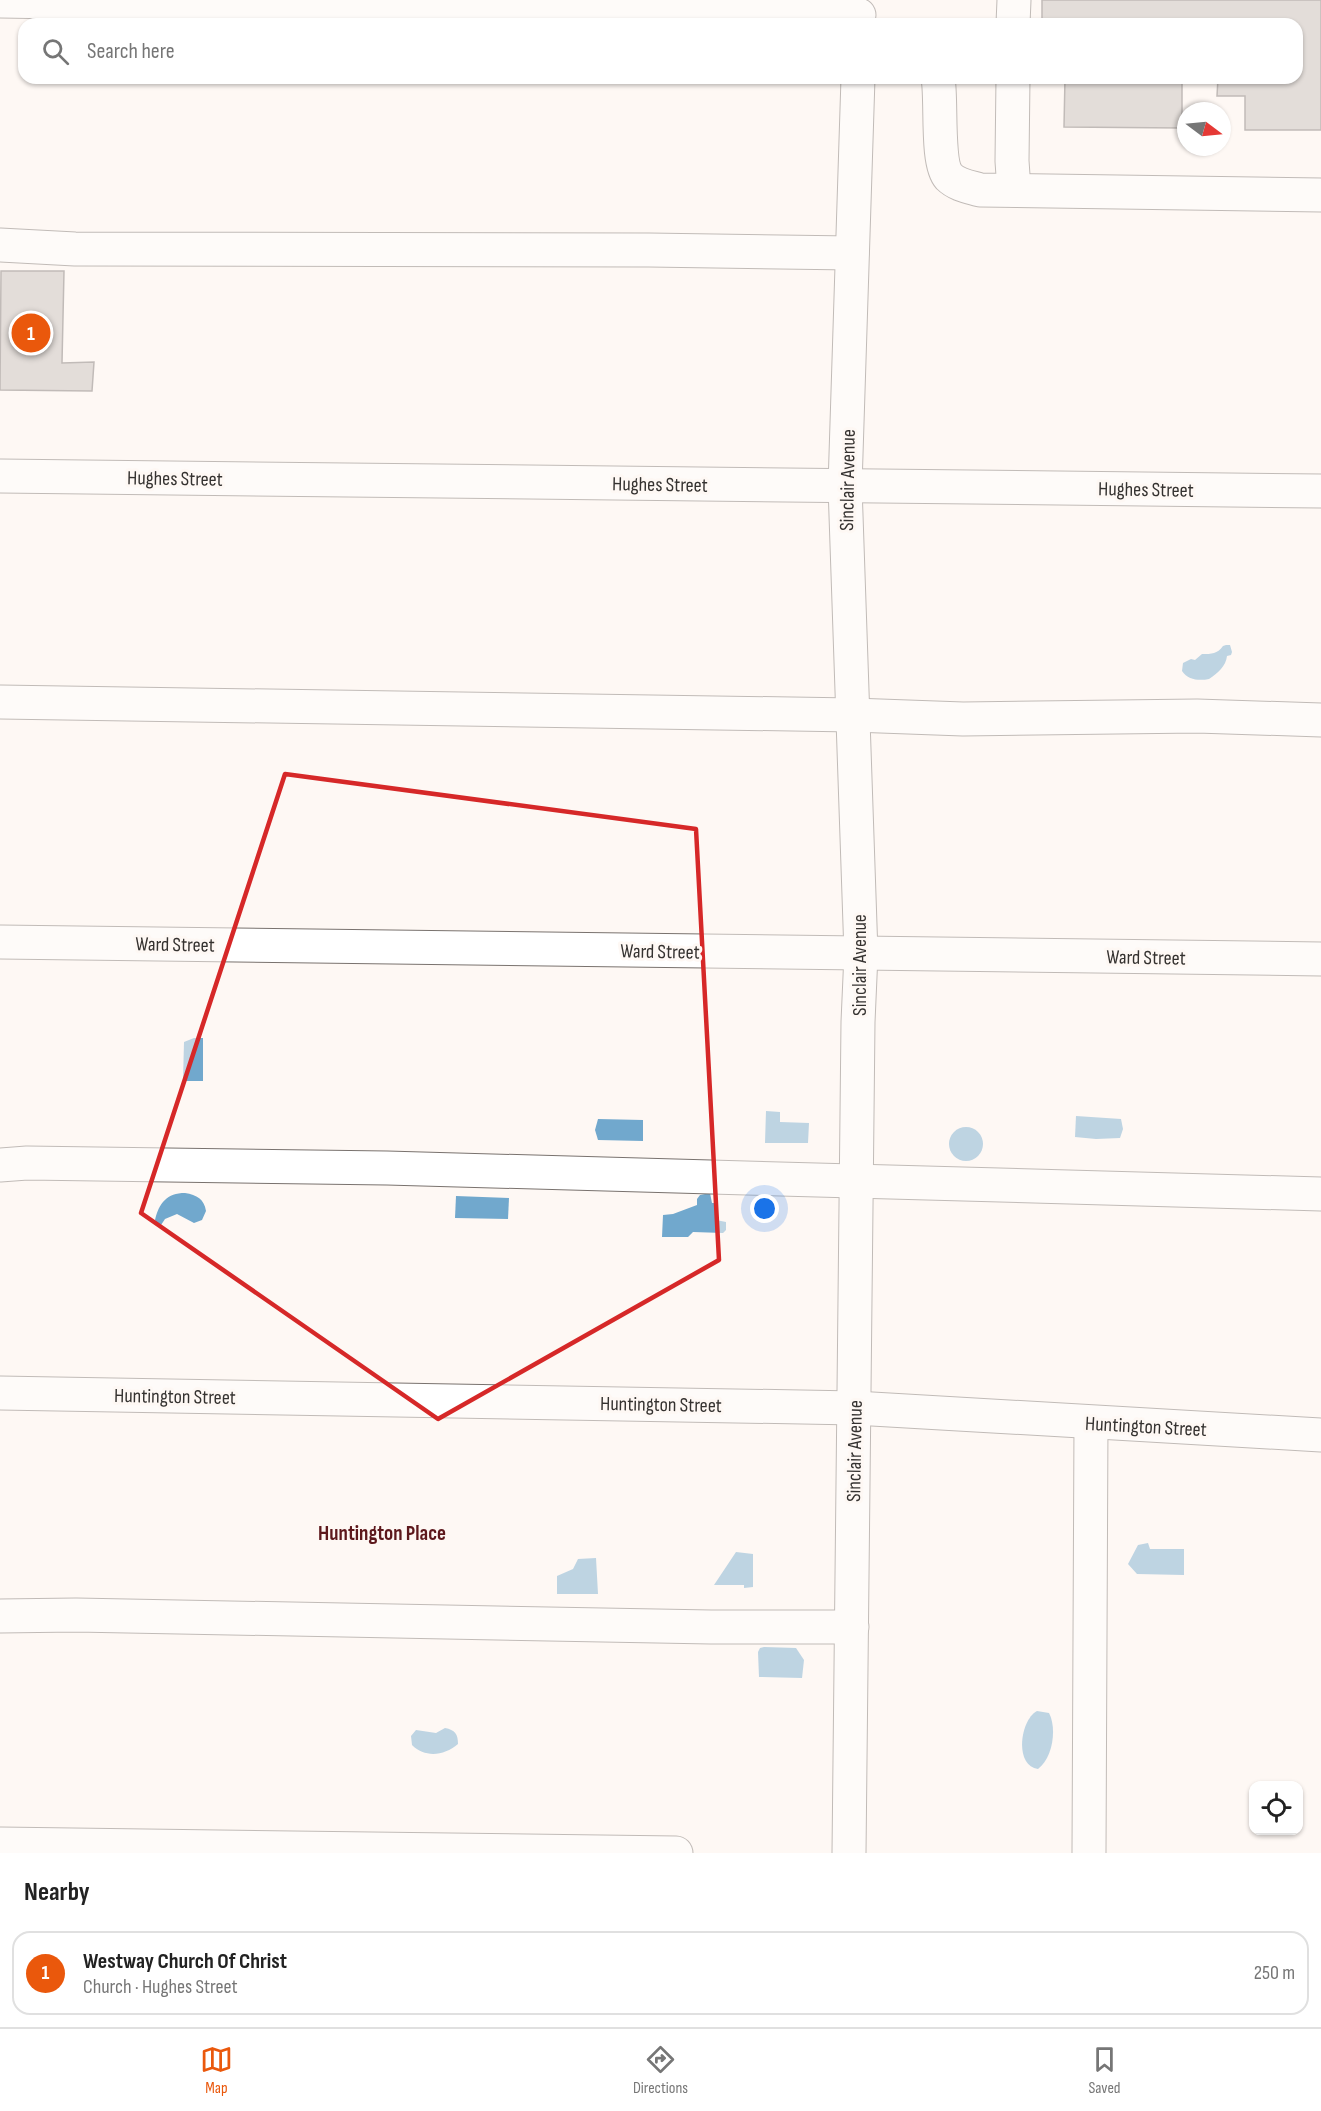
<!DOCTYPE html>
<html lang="en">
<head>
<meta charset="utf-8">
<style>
  body { margin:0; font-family:"Sofia Sans Condensed",sans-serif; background:#f6f6f6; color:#222 }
  .controls { position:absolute; right:18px; bottom:18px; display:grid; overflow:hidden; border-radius:12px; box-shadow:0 2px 4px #0004 }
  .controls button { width:54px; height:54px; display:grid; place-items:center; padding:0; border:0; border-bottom:2px solid #e0e0e0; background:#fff; color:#222; font:30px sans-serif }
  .compass { position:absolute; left:1177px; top:102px; width:54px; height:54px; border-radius:50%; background:#fff; box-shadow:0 2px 4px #0004; rotate:106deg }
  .you { position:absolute; left:765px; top:1209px; width:21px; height:21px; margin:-15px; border:4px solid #fff; border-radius:50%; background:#1a73e8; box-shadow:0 0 0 9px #1a73e833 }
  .badge { display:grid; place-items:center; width:39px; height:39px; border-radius:50%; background:#ea580c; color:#fff; font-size:20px; font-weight:700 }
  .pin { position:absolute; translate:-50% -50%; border:3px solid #fff; box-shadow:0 2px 6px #0006 }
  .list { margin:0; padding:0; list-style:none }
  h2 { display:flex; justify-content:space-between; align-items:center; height:78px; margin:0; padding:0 24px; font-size:26px }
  h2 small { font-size:20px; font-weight:400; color:#767676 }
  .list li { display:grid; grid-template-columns:39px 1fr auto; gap:18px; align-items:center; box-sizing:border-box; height:84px; margin:0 12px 12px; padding:0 12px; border:2px solid #e0e0e0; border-radius:18px }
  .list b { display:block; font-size:22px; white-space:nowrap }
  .list p { margin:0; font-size:20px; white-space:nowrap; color:#767676 }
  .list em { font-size:20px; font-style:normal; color:#767676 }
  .icon { flex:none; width:33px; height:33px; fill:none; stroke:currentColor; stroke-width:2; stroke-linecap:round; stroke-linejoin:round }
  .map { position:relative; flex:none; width:1321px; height:1853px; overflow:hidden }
  .search { position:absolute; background:#fff; box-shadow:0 2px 4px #0004; left:18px; right:18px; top:18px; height:66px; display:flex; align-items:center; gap:15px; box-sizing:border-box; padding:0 21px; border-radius:18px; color:#767676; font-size:22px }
  .sheet { height:174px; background:#fff }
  nav { display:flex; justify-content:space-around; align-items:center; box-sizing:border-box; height:84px; border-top:2px solid #e0e0e0; background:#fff; font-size:16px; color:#767676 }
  nav a { display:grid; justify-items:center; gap:3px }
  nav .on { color:#ea580c }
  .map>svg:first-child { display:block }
  .water { fill:#71a8cd }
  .building { fill:#c4bcb9; stroke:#79726f; stroke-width:1.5 }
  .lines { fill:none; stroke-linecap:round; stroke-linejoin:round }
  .minor-casing { stroke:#79726e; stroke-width:35 }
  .minor { stroke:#fff; stroke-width:33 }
  .marked { fill:none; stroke:#d62828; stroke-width:4.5; stroke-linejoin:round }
  .labels { text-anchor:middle; stroke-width:6; stroke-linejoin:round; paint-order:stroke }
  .street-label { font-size:20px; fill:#353230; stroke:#fef8f4 }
  .neighbourhood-label { font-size:21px; font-weight:bold; fill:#5d181c; stroke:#fef8f4 }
</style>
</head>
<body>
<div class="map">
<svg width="1321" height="1853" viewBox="0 0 1321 1853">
  <rect width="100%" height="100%" fill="#fef8f4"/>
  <g class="water">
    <path d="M1226,645H1230L1232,652L1231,655L1227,656C1226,666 1218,673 1209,679C1199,681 1188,680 1182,671L1183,663L1191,659L1195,660L1202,654C1212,654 1217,654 1223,646Z"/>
    <path d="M194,1038H203V1081H183L184,1042Z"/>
    <path d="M766,1111L780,1112V1122L809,1123L808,1143H765Z"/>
    <path d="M1076,1116L1121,1119L1123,1129L1120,1138L1096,1139L1075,1137Z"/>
    <path d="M598,1119L643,1120V1141L598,1140L595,1130Z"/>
    <circle cx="966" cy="1144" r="17"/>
    <path d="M185,1193C197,1195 204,1199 206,1211L202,1220L194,1223L177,1214L165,1219L161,1225L157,1223L155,1220C159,1203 167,1193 185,1193Z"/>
    <path d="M710,1193L712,1203H718L716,1220L726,1222V1230L723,1233L693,1232L688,1237H662L663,1215L673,1214L697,1205V1199L700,1195Z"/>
    <path d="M456,1196L509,1198L508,1219L455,1218Z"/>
    <path d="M1148,1543L1150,1549H1184V1575L1137,1574L1128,1564L1138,1545Z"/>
    <path d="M736,1552L753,1554V1587L744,1588V1585H714Z"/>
    <path d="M596,1558L598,1594H557V1576L573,1569L578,1559Z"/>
    <path d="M764,1647L796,1648L804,1660L802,1678L759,1677L758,1652L760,1648Z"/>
    <path d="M1037,1711L1049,1713C1057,1728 1053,1758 1038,1769C1014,1766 1020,1720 1037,1711Z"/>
    <path d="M445,1728C455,1730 458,1734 458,1744C444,1756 425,1758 412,1745L411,1736L416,1730L436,1733Z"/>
  </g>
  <g class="building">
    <path d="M1042,0H1321V130H1245V96H1217L1218,78H1297V24H1042Z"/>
    <path d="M1065,78H1182V128L1064,127Z"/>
    <path d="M1,271H64L62,363L94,362L92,391L0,390Z"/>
  </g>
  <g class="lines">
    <g class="minor-casing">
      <g id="minor">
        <path d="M0,1L859,15"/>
        <path d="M1013,24L1014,0"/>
        <path d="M938,78C942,100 936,163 949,177C957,185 970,187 980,190L1321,195"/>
        <path d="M1013,78L1012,161L1014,190"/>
        <path d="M0,245L75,249L649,250L852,253"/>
        <path d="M0,476L1321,491"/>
        <path d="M0,702L853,715L963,719L1197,716L1321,720"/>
        <path d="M0,942L1321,959"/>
        <path d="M0,1165L27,1163L387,1168L1321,1194"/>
        <path d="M0,1393L855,1408L1321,1435"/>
        <path d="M0,1616L76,1615L711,1627H852"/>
        <path d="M0,1844L676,1853"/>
        <path d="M849,1853L858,1022L861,954L845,486L858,78"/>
        <path d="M1089,1853L1091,1423"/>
      </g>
    </g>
    <use href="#minor" class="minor"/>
  </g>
  <path d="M0 0H1321V1853H0ZM285,774L696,829L719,1260L438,1419L141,1213Z" fill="#fef8f4" fill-opacity=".55" fill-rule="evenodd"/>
  <path class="marked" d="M285,774L696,829L719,1260L438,1419L141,1213Z"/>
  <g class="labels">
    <g class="street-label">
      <text transform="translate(175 478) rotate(1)" y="7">Hughes Street</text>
      <text transform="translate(847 480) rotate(-89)" y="7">Sinclair Avenue</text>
      <text transform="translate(660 484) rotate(1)" y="7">Hughes Street</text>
      <text transform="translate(1146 489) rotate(1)" y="7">Hughes Street</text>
      <text transform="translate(175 944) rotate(1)" y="7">Ward Street</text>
      <text transform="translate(660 951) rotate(1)" y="7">Ward Street</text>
      <text transform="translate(1146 957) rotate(1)" y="7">Ward Street</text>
      <text transform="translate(859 965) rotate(-90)" y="7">Sinclair Avenue</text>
      <text transform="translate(175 1396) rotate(1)" y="7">Huntington Street</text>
      <text transform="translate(661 1404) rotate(1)" y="7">Huntington Street</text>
      <text transform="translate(1146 1426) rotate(3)" y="7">Huntington Street</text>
      <text transform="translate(854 1451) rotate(-89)" y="7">Sinclair Avenue</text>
    </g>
    <g class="neighbourhood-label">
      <text x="382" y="1540">Huntington Place</text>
    </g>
  </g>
</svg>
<div class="controls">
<button><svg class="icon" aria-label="locate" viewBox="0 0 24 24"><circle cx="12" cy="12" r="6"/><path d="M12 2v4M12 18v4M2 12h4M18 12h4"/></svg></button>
</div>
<svg class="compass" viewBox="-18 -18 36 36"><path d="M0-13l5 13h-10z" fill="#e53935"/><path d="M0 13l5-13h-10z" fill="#767676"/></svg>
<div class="you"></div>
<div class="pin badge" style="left:31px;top:333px">1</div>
<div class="search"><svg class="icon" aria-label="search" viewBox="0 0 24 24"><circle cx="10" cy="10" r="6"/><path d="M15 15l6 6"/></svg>Search here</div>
</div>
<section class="sheet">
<h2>Nearby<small></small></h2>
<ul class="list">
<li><span class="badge">1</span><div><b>Westway Church Of Christ</b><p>Church · Hughes Street</p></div><em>250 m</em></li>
</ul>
</section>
<nav>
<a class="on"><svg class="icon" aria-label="map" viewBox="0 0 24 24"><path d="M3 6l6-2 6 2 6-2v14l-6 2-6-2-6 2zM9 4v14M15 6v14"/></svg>Map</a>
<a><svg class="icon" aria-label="directions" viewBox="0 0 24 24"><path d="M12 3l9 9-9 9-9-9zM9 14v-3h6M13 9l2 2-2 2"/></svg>Directions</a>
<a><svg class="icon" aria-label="saved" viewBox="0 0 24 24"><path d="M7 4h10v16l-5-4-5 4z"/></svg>Saved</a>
</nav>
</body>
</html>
